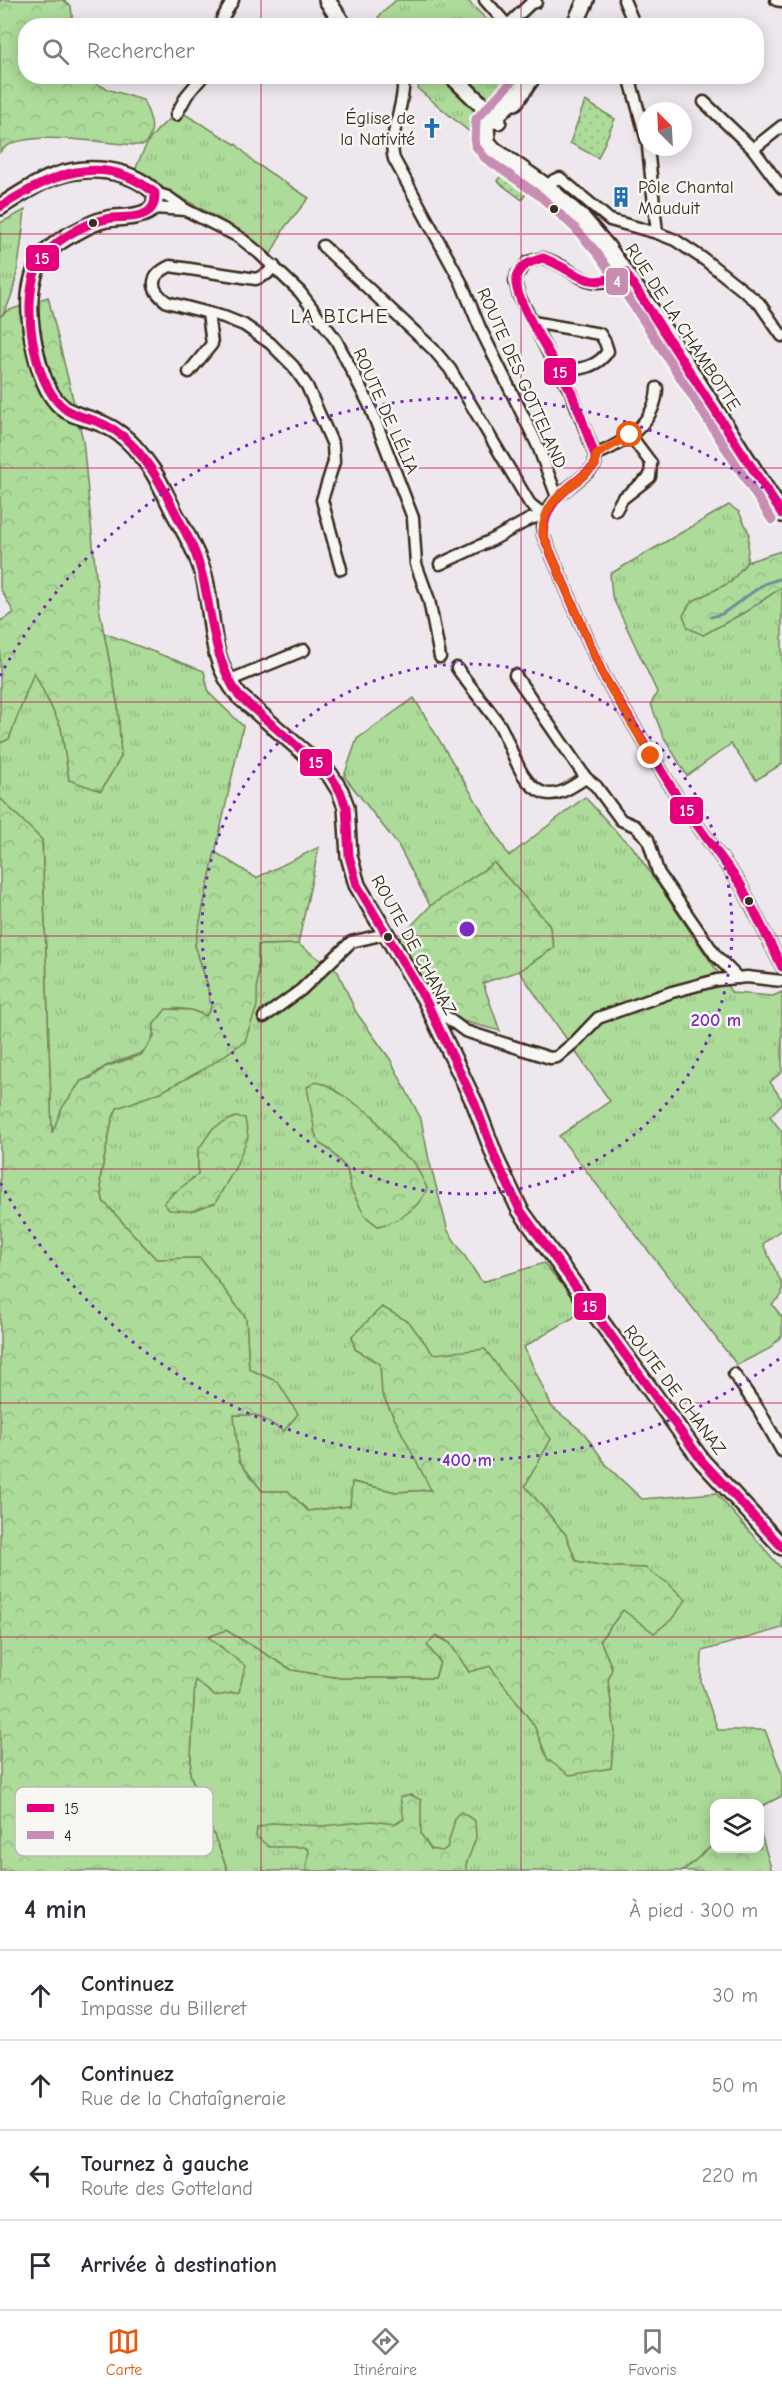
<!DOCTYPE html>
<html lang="fr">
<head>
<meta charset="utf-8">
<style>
  body { margin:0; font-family:"Comic Neue",sans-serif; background:#f7f7f7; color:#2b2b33 }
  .controls { position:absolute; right:18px; bottom:18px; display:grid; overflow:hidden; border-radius:12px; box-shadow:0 3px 15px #0003 }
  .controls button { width:54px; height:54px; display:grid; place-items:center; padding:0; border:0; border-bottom:2px solid #e1e1e2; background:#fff; color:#2b2b33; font:30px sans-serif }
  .compass { position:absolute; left:638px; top:102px; width:54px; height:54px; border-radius:50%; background:#fff; box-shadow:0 3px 15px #0003; rotate:336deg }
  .stop { position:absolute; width:18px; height:18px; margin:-14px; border:4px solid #ea580c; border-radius:50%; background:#fff }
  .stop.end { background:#ea580c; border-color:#fff; box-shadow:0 2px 6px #0008 }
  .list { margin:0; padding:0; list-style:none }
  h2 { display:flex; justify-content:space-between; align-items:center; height:78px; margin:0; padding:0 24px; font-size:26px }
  h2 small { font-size:20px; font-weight:400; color:#7c7c81 }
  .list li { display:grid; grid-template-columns:39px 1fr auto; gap:18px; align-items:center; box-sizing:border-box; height:90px; padding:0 24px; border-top:2px solid #e1e1e2 }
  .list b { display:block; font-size:22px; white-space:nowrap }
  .list p { margin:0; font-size:20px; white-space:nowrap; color:#7c7c81 }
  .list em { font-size:20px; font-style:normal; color:#7c7c81 }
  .icon { flex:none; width:33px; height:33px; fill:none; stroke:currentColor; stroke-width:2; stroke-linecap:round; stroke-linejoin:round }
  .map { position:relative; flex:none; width:782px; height:1871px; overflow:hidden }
  .search { position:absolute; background:#fff; box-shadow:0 3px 15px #0003; left:18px; right:18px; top:18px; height:66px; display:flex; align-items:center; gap:15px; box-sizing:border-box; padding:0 21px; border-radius:24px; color:#7c7c81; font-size:22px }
  .sheet { height:438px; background:#fff }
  nav { display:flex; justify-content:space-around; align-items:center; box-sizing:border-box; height:84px; border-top:2px solid #e1e1e2; background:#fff; font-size:16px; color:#7c7c81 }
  nav a { display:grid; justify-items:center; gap:3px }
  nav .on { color:#ea580c }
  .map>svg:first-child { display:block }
  .grass { fill:url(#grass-tufts); stroke:#74825c; stroke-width:1.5; fill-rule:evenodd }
  .forest { fill:url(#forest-crowns); stroke:#74825c; stroke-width:1.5 }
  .garden { fill:url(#garden-dots); stroke:#74825c; stroke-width:1.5 }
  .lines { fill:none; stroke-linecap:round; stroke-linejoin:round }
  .stream { stroke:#6f8e9d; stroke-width:3 }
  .street-casing { stroke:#3b2a1e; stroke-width:15 }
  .secondary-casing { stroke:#3b2a1e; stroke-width:20 }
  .street { stroke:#f6f6f2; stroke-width:10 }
  .secondary { stroke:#f6f6f2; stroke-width:15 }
  .bus-1-casing { stroke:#f6f6f2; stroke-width:14 }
  .bus-2-casing { stroke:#f6f6f2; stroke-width:14 }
  .bus-1 { stroke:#e5007d; stroke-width:9 }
  .bus-2 { stroke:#c88db2; stroke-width:9 }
  .route { stroke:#ea580c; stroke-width:8 }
  .grid { fill:none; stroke:#c2185b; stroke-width:1.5; stroke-opacity:0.55 }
  .ring { fill:none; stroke:#7b2cbf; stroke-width:3; stroke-dasharray:3 6 }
  .bus-dot { fill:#3b2a1e; stroke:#f6f6f2; stroke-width:2 }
  .labels { text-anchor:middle; stroke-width:5; stroke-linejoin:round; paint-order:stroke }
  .poi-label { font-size:18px; fill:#3b2a1e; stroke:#f6f6f2; text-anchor:end }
  .street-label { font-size:18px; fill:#3b2a1e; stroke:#f6f6f2 }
  .neighbourhood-label { font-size:20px; letter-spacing:1.5px; fill:#3b2a1e; stroke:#f6f6f2 }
  .key { fill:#f6f6f2; stroke:#beb9b2; stroke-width:1.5 }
  .key-label { font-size:16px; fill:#3b2a1e }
  .centre { fill:#7b2cbf; stroke:#f6f6f2; stroke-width:3 }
  .ring-label { font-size:18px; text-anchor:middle; font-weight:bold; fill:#7b2cbf; stroke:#f6f6f2; stroke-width:5; stroke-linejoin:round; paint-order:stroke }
  .line-badge { stroke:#f6f6f2; stroke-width:2 }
  .badge-label { font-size:16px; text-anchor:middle; font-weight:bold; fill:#fff }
</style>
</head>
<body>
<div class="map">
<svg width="782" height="1871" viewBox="0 0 782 1871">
  <defs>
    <pattern id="grass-tufts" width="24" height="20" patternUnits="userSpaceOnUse" patternTransform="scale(1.5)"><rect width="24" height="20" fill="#acdb9a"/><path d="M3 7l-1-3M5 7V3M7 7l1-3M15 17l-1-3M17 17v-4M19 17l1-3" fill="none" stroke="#95bc84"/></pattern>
    <pattern id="forest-crowns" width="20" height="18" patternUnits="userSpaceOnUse" patternTransform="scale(1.5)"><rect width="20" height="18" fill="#acdb9a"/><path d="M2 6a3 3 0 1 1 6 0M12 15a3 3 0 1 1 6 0" fill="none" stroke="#95bc84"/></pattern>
    <pattern id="garden-dots" width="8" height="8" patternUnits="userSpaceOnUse" patternTransform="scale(1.5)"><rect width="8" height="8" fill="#acdb9a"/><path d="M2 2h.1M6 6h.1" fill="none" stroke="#95bc84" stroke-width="1.8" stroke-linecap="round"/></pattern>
  </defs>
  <rect width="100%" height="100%" fill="#eee8ee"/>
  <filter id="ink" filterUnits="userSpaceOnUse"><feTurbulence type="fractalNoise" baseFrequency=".0167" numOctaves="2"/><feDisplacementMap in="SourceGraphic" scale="12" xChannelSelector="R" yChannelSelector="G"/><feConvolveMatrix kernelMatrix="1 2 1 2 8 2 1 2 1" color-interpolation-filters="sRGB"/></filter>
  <g filter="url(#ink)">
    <g class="grass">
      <path d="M396,0H467L492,25H384L378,17Z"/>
      <path d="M414,77H441L473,103L483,118L484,144L418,89L420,82L411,80Z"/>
      <path d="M462,77H522L503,100L491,99Z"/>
      <path d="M181,112L237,145L255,163L309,198L285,227L271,254C229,222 181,197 134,173C145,144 153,128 181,112Z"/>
      <path d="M25,210C22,235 17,302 0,317V223Z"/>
      <path d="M729,505L739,512L749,533L747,562L731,582L691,602L703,635L745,612L782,587V764L756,780L731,744L687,776L662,734L651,704L657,692L612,596L610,574Z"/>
      <path d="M104,633L204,671L209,693L243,726L195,945L207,983L212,1008L206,1016L191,1010L174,1008L154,1024C154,1061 130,1053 106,1066C96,1072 93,1077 81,1081L52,1135L42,840L0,799V743L9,739L34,671L61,727L69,780L121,757L118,707Z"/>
      <path d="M414,698L509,856L585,797L621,837L632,846L732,993L773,996L782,992V1072L770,1082L782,1100V1104L770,1116L782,1132V1229L763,1244L782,1284V1295L772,1304L782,1317V1336L769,1349L737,1365L559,1136L610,1101L519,971L554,948L549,924L494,863L430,906L398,845L344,776L357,739Z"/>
      <path d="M298,944L338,972L356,1012L390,1059L421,1119L429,1160L448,1231L482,1282L544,1263L584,1311L524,1347L552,1407L584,1433L608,1467L642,1499L716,1493L782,1569V1628L702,1651L701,1682L718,1730H765L782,1774V1796L760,1807V1804H714V1844L683,1871H228L190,1774L195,1679L215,1696L223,1648L207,1637L226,1630L292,1670L341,1678H435L440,1662L426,1645L435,1635L450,1643L469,1672L490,1666L534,1725L548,1760L615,1732L608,1681L612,1668L600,1640L623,1610L645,1568L612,1567L576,1561L566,1535L525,1486L409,1322L383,1308L352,1336L355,1349L380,1364L382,1394L432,1490L396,1492L353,1482L350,1506L308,1511L288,1491H262L239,1461L233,1415H256L284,1431L278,1382L249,1369L246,1318L200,1258L156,1259L103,1201L100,1179L112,1120L117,1108C168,1090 201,1072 245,1041L258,977V945ZM372,1115L399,1152L414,1162L378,1226L365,1216L351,1189L347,1169L329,1149L320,1144ZM198,1150L235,1168L215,1203L172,1193L179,1190L198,1174Z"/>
    </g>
    <g class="forest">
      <path d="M0,0H63L71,6L73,25L26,26V76L83,77L110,90L143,100C150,116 158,131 144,145C111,146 21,125 0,152Z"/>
      <path d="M48,297L83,440L99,607L118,707L121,757L101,791L69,780L61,727L34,672L9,739L0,743V621L14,613L0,588V317L7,311Z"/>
      <path d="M781,551L782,587L745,612L703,635L688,628L683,615L691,602L731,582L747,562Z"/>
      <path d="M0,798L42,840L52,1133L62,1108L81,1081L93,1077L105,1067L141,1055L154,1037V1024L166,1009L191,1010L206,1016L211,1008L207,983L195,945L215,852L256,878L319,847L298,944L258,945L257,1006L245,1041L206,1068L161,1092L117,1108L112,1120L100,1179L103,1201L156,1259L200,1258L246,1318L249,1369L278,1382L298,1414L284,1431L256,1415H234L239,1461L262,1491H288L308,1511L350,1506L352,1482L396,1492L431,1490L382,1394L380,1364L355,1349L352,1336L382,1307L409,1322L433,1354L485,1349L551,1439L525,1486L566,1535L576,1561L612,1567L645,1568L669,1584L686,1600L671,1620L654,1633L623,1610L600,1640L612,1668L608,1681L615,1732L611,1768L570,1775L548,1760L534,1725L490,1666L469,1672L450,1643L436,1635L427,1645L440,1662L435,1678H341L292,1670L226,1630L208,1637L245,1666L239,1692L215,1696L195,1680L190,1774L228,1871H0Z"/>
      <path d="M494,863L549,924L554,948L519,971L483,983L500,1031L455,1019L414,976L396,942L430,906Z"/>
      <path d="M316,1082L327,1085L372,1115L399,1152L414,1162L427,1188C420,1208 398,1222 378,1226L365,1216L351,1189L347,1169L329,1149L320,1144L315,1133L307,1087Z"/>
      <path d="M235,1117L245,1118L248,1137L235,1168L215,1203L192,1211L169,1210L164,1203C173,1192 187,1184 198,1174V1150L213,1128Z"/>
      <path d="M411,1795L421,1800V1834L431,1849L442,1851L447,1848L456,1816L461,1812L475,1821L476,1838L466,1865V1871H306L309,1850L304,1847H269L256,1836L257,1828L272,1823L322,1826L372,1821L394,1824L404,1819L400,1797Z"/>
      <path d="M760,1831L772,1871H683L714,1844V1848H760Z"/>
    </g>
    <g class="garden">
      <path d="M585,101L615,119L598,158L570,143Z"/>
      <path d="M506,168L530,187L522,200L497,181Z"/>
    </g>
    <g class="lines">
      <path class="stream" d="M711,617L722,614L764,584L782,578"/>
      <g class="street-casing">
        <g id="street">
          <path d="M485,0L508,26"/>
          <path d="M624,0L635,26"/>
          <path d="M776,0L782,1"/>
          <path d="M508,25L531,3L536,2"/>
          <path d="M222,26V19L233,0"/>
          <path d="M403,76C406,105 387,137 394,159L461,282L480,328L538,446L557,497"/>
          <path d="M629,76L647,141"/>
          <path d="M704,102L753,149L782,188"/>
          <path d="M176,115L187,95L203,76"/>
          <path d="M648,147L657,233"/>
          <path d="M753,149L782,126"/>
          <path d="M547,187L554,180L560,178L610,220L657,233L675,240L705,260L759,303L782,336"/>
          <path d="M155,193L168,197L186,210L239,237L259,253L300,292L336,340L369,404L413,518L416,564L429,600L440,657"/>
          <path d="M153,208L186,210"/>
          <path d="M323,246L433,349L450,369L530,504L544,515"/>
          <path d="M274,266L267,274L256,279L170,266C149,276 149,289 167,302L224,317L244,325L270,343L293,366L307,386L333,445L334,462L322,500L341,569"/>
          <path d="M625,272C589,297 576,268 543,258L528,262L517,274L515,281L519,296L558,372L571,392L595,455V465C572,489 541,498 543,535L603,675L681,803L741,885L782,967"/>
          <path d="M533,322L600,334L605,342L608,351C597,369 577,369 558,372"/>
          <path d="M189,372L212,344L208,313"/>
          <path d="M595,455C625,443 656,422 657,388"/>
          <path d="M616,510L622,499L650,477L651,463L630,435"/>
          <path d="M440,564L492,540L530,519L544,515"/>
          <path d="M457,668C470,687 486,705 499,724C512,745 518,784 544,793C558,798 574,785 586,778L596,786L621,820L635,826L648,839L658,872L716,956L738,978"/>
          <path d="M515,675L586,778"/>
          <path d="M228,681L304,650"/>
          <path d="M430,1005L465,1031L550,1058L557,1057L576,1041L598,1018L672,992L717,980L747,977L782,981"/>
          <path d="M264,1017L301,990L351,942L385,934"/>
          <path d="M734,1374L759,1410L782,1451"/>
        </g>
      </g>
      <g class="secondary-casing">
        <g id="secondary">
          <path d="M327,0L344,26"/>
          <path d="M574,26L586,0"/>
          <path d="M452,76L498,121"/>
          <path d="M518,95L486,125L487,142L494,150L547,187L584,220L607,247L652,311L782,514"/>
          <path d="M515,102L533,76"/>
          <path d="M0,207C17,196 34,184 53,177C86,164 130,168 155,193C156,201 155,208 147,212C136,218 119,217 107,219C97,221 87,226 78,231C47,246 33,261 30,296C28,325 38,388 62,407C71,415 84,417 95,421C122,430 136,447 152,470C161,484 168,500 175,514C186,534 198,554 204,576C215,620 207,657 239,696L330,775L340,791L346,807L349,856L357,885L426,1001L475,1104L497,1162L520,1210L702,1461L782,1547"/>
        </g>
      </g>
      <use href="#street" class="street"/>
      <use href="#secondary" class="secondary"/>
      <g class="bus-1-casing">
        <g id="bus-1">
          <path d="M0,207C50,175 102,150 155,193C155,199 155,205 150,210C139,220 120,216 106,219C83,224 51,242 39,263C20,298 32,383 64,408C72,415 83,417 93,420C108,425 121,433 131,444C157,470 171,506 188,537C216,591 204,646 239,696L330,775L340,791L346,807L349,856L357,885L426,1001L475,1104L497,1162L520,1210L702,1461L782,1547"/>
          <path d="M625,272C588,293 577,271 543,258C532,261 517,266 516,279C513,301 562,371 572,394C581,414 587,435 595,455V465C571,488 545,498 543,535L603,675L681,803L741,885L782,967"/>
          <path d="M625,272L782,514"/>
        </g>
      </g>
      <g class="bus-2-casing">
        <path id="bus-2" d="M517,76L476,119L475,145L485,158L540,196L575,228L598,254L642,318L772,520"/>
      </g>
      <use href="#bus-1" class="bus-1"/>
      <use href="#bus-2" class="bus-2"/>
    </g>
  </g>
  <g class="lines" filter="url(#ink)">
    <path class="route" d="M630,435L596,455L595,465C572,489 541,498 543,535L603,675L651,756"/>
  </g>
  <path class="grid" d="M261,0V26M521,0V26M261,76V1871M521,76V1871M0,234H782M0,468H782M0,702H782M0,936H782M0,1169H782M0,1403H782M0,1637H782"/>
  <g class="ring">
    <circle cx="467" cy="929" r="265"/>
    <path d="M779 1359A531 531 0 0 1 0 1182M0 676A531 531 0 0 1 779 499"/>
  </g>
  <defs>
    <g id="church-bare" transform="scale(1.62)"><path d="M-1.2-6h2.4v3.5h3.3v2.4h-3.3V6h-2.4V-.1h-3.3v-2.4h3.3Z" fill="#1f6fb2" stroke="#f6f6f2" stroke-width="2.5" paint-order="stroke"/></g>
    <g id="building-bare" transform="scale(1.62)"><path d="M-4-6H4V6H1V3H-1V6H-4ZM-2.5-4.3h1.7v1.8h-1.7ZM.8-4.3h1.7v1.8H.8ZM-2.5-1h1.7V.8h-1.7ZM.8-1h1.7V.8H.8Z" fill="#1f6fb2" stroke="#f6f6f2" stroke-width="2.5" paint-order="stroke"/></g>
  </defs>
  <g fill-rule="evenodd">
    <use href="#church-bare" x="432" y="128"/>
    <use href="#building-bare" x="621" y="197"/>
  </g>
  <g class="bus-dot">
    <circle cx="554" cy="209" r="5"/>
    <circle cx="93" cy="223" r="5"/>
    <circle cx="749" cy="901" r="5"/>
    <circle cx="388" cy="937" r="5"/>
  </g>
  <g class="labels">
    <g class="poi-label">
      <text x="415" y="124">Église de<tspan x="415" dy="21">la Nativité</tspan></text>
      <text x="638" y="193" text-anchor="start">Pôle Chantal<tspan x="638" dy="21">Mauduit</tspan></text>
    </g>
    <g class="street-label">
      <text transform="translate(683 327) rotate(57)" y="6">RUE DE LA CHAMBOTTE</text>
      <text transform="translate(522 378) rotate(66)" y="6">ROUTE DES GOTTELAND</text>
      <text transform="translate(386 411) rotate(66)" y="6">ROUTE DE LÉLIA</text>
      <text transform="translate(414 945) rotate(61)" y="6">ROUTE DE CHANAZ</text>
      <text transform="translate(675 1390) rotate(53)" y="6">ROUTE DE CHANAZ</text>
    </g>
    <g class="neighbourhood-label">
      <text x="340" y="323">LA BICHE</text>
    </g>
  </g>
  <rect x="15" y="1787" width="198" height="69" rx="9" class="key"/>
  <rect x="27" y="1804" width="27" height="8" fill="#e5007d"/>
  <rect x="27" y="1831" width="27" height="8" fill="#c88db2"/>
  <g class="key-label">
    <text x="64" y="1814">15</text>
    <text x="64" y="1841">4</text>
  </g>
  <circle cx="467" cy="929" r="9" class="centre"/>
  <g class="ring-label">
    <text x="716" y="1026">200 m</text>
    <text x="467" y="1466">400 m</text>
  </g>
  <g class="line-badge">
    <rect x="25" y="244" width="35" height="28" rx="6" fill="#e5007d"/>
    <rect x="605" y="267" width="24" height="29" rx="6" fill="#c88db2"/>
    <rect x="543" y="357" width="34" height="29" rx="6" fill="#e5007d"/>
    <rect x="299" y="748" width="34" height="29" rx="6" fill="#e5007d"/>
    <rect x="669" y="796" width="35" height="29" rx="6" fill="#e5007d"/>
    <rect x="573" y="1292" width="34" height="29" rx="6" fill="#e5007d"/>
  </g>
  <g class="badge-label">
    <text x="42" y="264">15</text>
    <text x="617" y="287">4</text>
    <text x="560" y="378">15</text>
    <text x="316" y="768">15</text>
    <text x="687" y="816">15</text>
    <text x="590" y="1312">15</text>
  </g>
</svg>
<div class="controls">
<button><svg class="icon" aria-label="layers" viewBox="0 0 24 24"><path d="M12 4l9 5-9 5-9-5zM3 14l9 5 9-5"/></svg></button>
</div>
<svg class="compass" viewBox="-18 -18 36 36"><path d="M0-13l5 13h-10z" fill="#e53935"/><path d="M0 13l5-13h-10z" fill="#7c7c81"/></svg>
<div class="stop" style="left:630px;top:435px"></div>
<div class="stop end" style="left:651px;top:756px"></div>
<div class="search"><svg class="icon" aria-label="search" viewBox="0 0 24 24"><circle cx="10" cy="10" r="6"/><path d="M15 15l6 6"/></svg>Rechercher</div>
</div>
<section class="sheet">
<h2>4 min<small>À pied · 300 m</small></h2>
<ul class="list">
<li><svg class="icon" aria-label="ahead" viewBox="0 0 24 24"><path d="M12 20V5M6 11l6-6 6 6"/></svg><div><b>Continuez</b><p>Impasse du Billeret</p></div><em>30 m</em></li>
<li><svg class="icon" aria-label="ahead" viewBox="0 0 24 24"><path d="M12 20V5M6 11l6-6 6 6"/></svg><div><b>Continuez</b><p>Rue de la Chataîgneraie</p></div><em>50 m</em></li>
<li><svg class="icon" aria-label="left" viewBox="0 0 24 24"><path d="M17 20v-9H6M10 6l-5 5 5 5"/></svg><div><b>Tournez à gauche</b><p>Route des Gotteland</p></div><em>220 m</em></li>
<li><svg class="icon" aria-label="arrive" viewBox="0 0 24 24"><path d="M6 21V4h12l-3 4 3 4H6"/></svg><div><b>Arrivée à destination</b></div></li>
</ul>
</section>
<nav>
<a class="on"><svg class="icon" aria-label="map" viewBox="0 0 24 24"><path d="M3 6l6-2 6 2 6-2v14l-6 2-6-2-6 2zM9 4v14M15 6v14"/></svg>Carte</a>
<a><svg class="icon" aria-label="directions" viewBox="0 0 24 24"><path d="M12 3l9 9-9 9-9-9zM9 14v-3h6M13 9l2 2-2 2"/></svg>Itinéraire</a>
<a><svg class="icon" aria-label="saved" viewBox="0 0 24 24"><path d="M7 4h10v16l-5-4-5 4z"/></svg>Favoris</a>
</nav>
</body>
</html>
